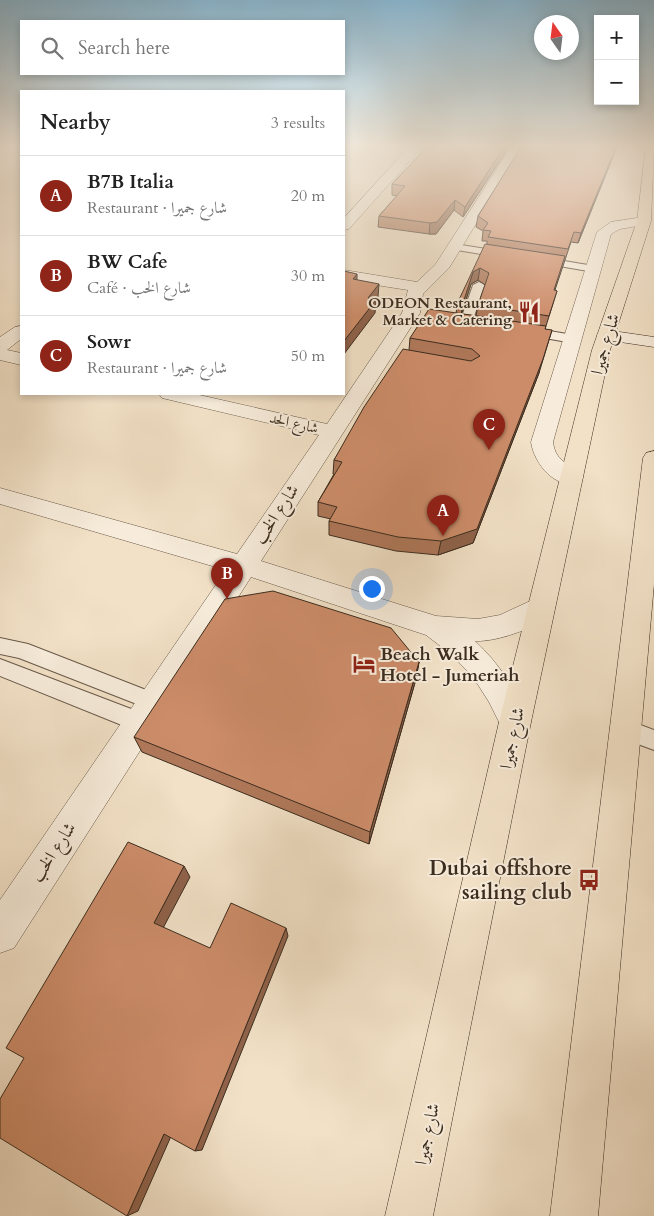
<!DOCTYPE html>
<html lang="en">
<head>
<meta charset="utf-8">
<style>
  body { margin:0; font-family:Cardo,Amiri,serif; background:#f2f2f2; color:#222 }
  .controls { position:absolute; right:15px; top:15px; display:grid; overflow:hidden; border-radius:0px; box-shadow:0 2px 8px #0003 }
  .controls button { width:45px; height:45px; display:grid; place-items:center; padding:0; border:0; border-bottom:1px solid #e0e0e0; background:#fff; color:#222; font:25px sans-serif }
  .compass { position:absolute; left:534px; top:15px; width:45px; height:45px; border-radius:50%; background:#fff; box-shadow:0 2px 8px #0003; rotate:346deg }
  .you { position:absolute; left:371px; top:588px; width:18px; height:18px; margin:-12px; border:4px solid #fff; border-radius:50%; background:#1a73e8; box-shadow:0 0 0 8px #1a73e833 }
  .badge { display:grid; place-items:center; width:32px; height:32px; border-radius:50%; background:#8f2418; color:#fff; font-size:16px; font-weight:700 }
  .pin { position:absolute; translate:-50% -41px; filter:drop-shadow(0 1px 2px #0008) }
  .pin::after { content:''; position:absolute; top:26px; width:18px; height:15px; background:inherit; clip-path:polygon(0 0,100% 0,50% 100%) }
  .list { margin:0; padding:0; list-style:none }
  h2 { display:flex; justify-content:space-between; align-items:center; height:65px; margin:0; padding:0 20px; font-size:21px }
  h2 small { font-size:16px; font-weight:400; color:#767676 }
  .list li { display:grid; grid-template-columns:32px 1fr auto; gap:15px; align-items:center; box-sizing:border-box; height:80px; padding:0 20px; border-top:1px solid #e0e0e0 }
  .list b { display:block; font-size:19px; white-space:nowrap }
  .list p { margin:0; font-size:16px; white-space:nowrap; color:#767676 }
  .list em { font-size:16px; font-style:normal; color:#767676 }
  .icon { flex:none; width:28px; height:28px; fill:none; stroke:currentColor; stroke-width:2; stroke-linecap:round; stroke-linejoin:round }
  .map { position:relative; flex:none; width:654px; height:1216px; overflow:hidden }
  .search { position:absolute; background:#fff; box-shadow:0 2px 8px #0003; left:20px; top:20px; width:325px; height:55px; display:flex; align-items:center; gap:12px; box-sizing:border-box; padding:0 18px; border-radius:0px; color:#767676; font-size:19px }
  .panel { position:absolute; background:#fff; box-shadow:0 2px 8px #0003; left:20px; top:90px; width:325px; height:305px; border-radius:0px }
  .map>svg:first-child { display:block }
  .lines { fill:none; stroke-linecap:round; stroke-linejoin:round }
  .service-casing { stroke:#695949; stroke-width:2 }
  .minor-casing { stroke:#695949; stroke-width:1 }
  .secondary-casing { stroke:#3b2c1f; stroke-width:1 }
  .primary-casing { stroke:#3b2c1f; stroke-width:1 }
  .service { fill:#f7ecdb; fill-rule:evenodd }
  .minor { fill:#f7ecdb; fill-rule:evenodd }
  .secondary { fill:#f7ecdb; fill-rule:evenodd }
  .primary { fill:#f2e1c7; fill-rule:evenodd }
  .wall { fill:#af785a; stroke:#3b2c1f; fill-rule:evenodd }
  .shaded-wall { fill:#8f624a; stroke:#3b2c1f }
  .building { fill:#cc8c69; stroke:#3b2c1f }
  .labels { text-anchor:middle; stroke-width:4; stroke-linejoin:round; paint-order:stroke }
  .far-poi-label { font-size:15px; font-weight:bold; fill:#3b2c1f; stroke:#f7ecdb; text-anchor:end }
  .far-street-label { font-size:15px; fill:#3b2c1f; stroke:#f7ecdb }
  .street-label { font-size:18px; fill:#3b2c1f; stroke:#f7ecdb }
  .poi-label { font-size:18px; font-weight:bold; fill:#3b2c1f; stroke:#f7ecdb; text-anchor:start }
  .near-poi-label { font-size:21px; font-weight:bold; fill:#3b2c1f; stroke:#f7ecdb; text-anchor:end }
</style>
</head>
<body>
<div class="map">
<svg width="654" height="1216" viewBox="0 0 654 1216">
  <rect width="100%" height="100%" fill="#f2e1c7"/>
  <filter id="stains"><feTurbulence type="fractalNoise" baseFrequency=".004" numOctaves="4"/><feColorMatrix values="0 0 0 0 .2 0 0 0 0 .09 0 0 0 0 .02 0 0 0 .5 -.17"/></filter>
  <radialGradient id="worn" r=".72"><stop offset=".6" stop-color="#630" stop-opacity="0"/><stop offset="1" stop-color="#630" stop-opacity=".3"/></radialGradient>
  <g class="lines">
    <g class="service-casing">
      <g id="service">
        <path d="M455,244L505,252L510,255L505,258L451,249V245Z"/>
        <path d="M540,257L594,266L599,269L594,272L536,262V258Z"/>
        <path d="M479,282L485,285L472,322L466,326L462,325L460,322L473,285Z"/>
        <path d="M526,327L573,335L579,339L573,343L522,334L520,331L522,328Z"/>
        <path d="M0,638L28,644L159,695L162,701L159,707L152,710L19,658L0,654Z"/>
        <path d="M0,659L147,715L150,722L147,729L139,732L0,676Z"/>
        <path d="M627,720L654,730V750L619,737L616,730L619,723Z"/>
      </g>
    </g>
    <g class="minor-casing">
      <g id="minor">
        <path d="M409,147H422L349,229L344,230V218Z"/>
        <path d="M511,147H523L449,268L423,294L420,313L261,561L436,616L478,619L500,615L541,596L551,599L555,607C544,627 497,642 475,641C500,664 516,691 531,722L526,732L515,736L504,732L489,702L473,677L452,655L426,635L251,577L14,948L0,953V900L226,570L0,504V488L237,554L319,435L162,398L159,394H195L327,424L402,313L408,290L344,280V270L417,282L435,265Z"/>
        <path d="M644,217L649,218L651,221L649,224L620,229L611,234L553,442C556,465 572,462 583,478L579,483C556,490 534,464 531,442L597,232L611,222Z"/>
        <path d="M21,326V339L7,350L21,353V365L0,360V337L15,327Z"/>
      </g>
    </g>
    <g class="secondary-casing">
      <path id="secondary" d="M606,330L654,337V347L600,339L597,335L600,331Z"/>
    </g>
    <g class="primary-casing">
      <g id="primary">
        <path d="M646,147H654L651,221L610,350L531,722L433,1216H385L499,722L592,350L637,221Z"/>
        <path d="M654,451V584L598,1216H550L643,458L646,453Z"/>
      </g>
    </g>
    <use href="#service" class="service"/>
    <use href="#minor" class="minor"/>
    <use href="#secondary" class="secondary"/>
    <use href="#primary" class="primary"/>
  </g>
  <g class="wall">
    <path d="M427,147H509L463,217L454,210L436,234H429L378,227L379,216L397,196L392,195V184Z"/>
    <path d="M521,147H617L578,243L571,242L555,290L557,291L545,329L539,373L473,543L438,555L396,551L329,535V521L331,519L318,516V502L334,474H333L334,460L409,350L410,338L456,313L458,302L487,244V241H482L483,231L476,227L478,216ZM478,280L485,285L478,305L476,316L461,314L471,284Z"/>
    <path d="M419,662L416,679L369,844L142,752L134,737Z"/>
  </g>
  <g class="shaded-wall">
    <path d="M504,147H509L463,217L465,207Z"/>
    <path d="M616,147H617L578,243L581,233Z"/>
    <path d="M455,200L454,210L436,234H429L430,223Z"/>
    <path d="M480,268L478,280L471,284L461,316L463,303L473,272Z"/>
    <path d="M357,274V287L353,279Z"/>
    <path d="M379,284L378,297L376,300L375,313L344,354V341L368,298Z"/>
    <path d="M552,330L539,373L473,543L438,555L441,541Z"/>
    <path d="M419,662L416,679L369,844L370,832Z"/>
    <path d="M184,866L190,877L161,932L154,923Z"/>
    <path d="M286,928L288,936L202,1150L195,1151Z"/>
    <path d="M164,1134H172L138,1211L127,1216Z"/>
  </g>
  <g class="building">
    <path d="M427,147H504L465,207L455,200L437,222L430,223L379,216L405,186L392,184Z"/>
    <path d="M521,147H616L581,233L574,232L568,249L488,237L491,231L483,230L488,223L478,216Z"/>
    <path d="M485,244L565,256L554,290L557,291L549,316L478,305L489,273L480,268L473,272L463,303L458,302Z"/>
    <path d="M344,271L357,274L353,279L379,284L368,298L376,300L344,341Z"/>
    <path d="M429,309L546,326L545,329L552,330L543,359L477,529L441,541L398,537L329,521L337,507L318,502L342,462L334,460L364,407L403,349L471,361L480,356L472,349L410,338Z"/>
    <path d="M273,591L391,628L419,662L370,832L134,737L225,599Z"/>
    <path d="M128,842L184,866L154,923L210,948L231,903L286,928L195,1151L164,1134L127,1216L0,1138V1099L24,1058L6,1048Z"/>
  </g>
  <linearGradient id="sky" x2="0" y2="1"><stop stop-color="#89b8d3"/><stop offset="0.46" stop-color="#f9f2e6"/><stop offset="1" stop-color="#f9f2e6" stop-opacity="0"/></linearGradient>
  <rect width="654" height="317" fill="url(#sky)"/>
  <defs>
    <g id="restaurant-bare" transform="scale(1.725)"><path d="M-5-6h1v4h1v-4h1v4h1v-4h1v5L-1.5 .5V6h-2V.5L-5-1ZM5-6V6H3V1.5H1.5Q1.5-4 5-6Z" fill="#8f2418" stroke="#f7ecdb" stroke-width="2.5" paint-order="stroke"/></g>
    <g id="hotel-bare" transform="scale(1.725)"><path d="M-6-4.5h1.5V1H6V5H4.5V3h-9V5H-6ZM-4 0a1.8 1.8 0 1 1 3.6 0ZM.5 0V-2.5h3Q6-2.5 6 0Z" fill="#8f2418" stroke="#f7ecdb" stroke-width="2.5" paint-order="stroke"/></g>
    <g id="bus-bare" transform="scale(1.725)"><path d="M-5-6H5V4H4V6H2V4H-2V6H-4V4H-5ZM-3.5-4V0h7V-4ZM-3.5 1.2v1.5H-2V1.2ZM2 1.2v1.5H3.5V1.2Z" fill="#8f2418" stroke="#f7ecdb" stroke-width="2.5" paint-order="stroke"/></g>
  </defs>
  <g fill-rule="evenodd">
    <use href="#restaurant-bare" x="529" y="312"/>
    <use href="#hotel-bare" x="364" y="664"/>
    <use href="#bus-bare" x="589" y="880"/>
  </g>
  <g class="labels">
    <g class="far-poi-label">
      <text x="512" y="308">ODEON Restaurant,<tspan x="512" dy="17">Market &amp; Catering</tspan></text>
    </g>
    <g class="far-street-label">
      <text transform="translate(294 423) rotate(13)" y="5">شارع الحد</text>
    </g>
    <g class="street-label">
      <text transform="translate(605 344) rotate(-74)" y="6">شارع جميرا</text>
      <text transform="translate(276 514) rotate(-57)" y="6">شارع الخب</text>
      <text transform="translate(512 738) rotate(-78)" y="6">شارع جميرا</text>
      <text transform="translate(53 852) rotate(-57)" y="6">شارع الخب</text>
      <text transform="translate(427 1134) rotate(-78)" y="6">شارع جميرا</text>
    </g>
    <g class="poi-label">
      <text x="380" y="660">Beach Walk<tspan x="380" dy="21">Hotel - Jumeriah</tspan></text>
    </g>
    <g class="near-poi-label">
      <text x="572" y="875">Dubai offshore<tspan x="572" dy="24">sailing club</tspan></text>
    </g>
  </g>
  <rect width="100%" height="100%" filter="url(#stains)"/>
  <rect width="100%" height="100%" fill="url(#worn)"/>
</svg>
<div class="controls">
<button>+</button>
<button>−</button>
</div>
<svg class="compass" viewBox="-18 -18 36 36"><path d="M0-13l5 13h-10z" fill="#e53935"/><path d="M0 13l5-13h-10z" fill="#767676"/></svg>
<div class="you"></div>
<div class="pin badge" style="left:443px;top:536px">A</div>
<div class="pin badge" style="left:227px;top:599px">B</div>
<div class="pin badge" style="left:489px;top:450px">C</div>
<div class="search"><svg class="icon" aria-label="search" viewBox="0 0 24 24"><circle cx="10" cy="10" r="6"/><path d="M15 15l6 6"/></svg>Search here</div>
<section class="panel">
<h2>Nearby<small>3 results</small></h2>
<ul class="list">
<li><span class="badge">A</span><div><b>B7B Italia</b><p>Restaurant · شارع جميرا</p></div><em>20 m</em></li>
<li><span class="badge">B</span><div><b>BW Cafe</b><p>Café · شارع الخب</p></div><em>30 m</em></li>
<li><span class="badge">C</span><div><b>Sowr</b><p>Restaurant · شارع جميرا</p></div><em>50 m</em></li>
</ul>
</section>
</div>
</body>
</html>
